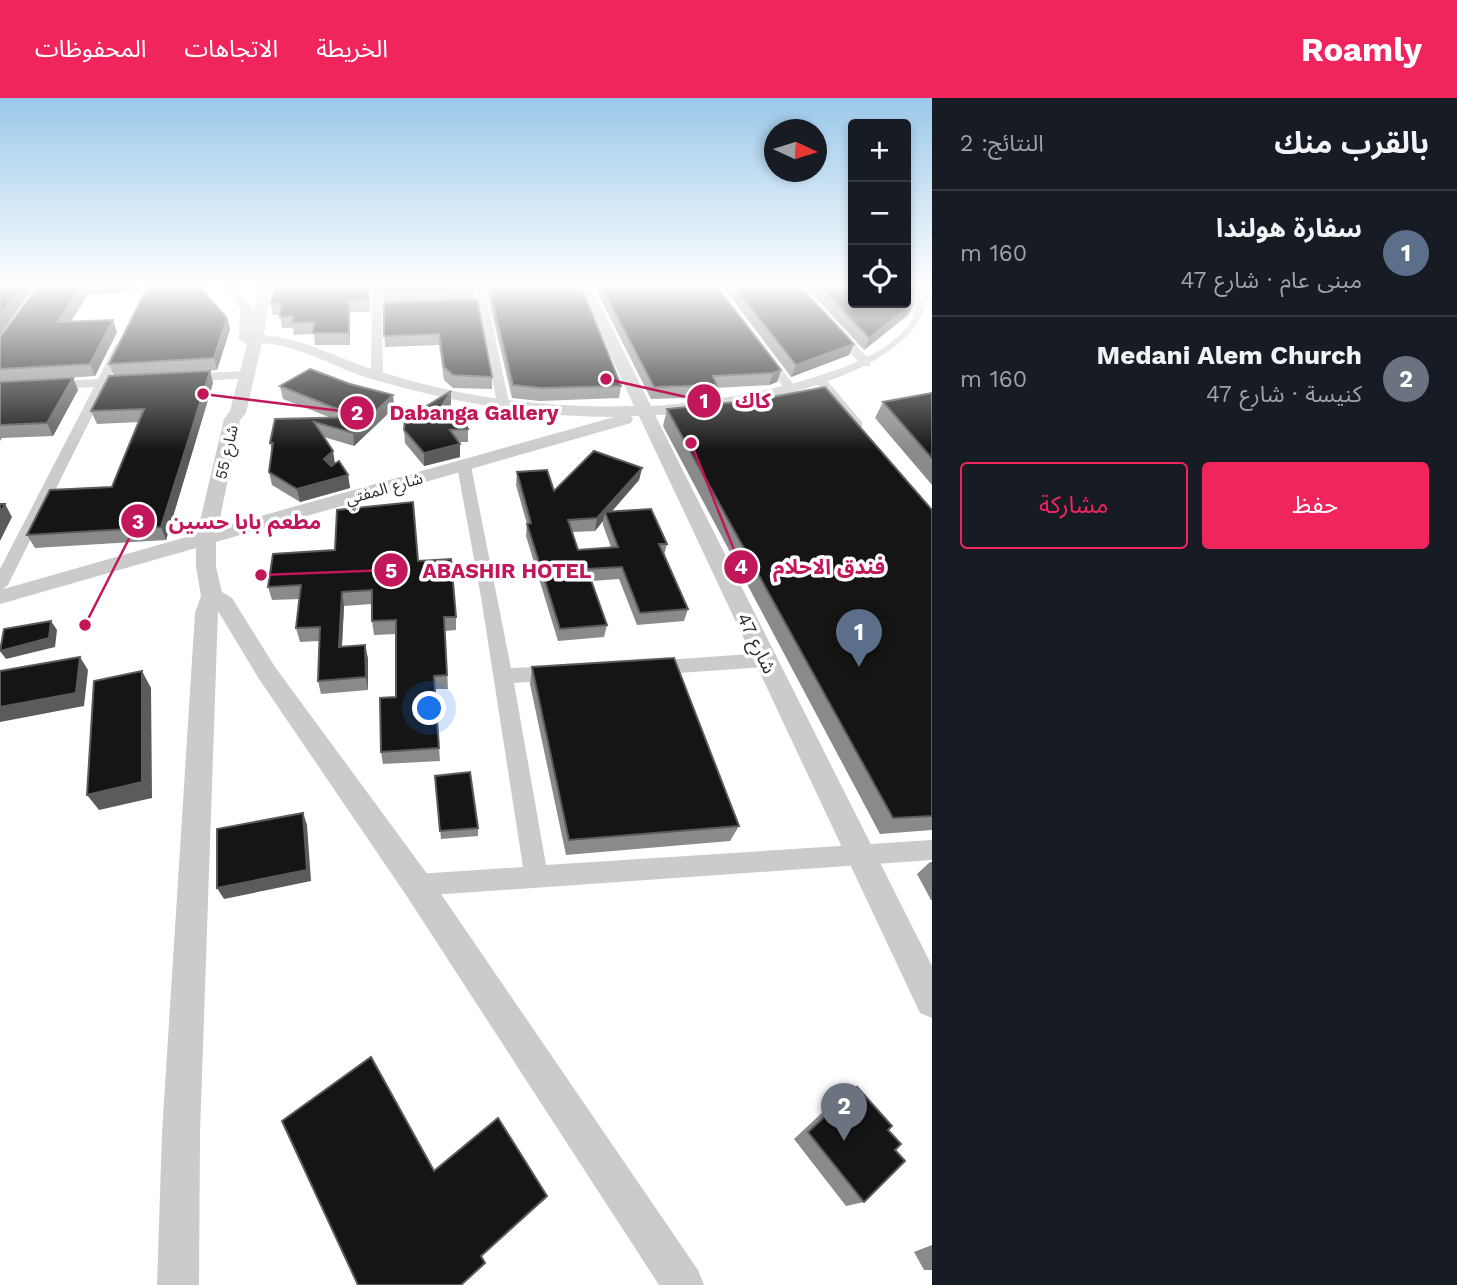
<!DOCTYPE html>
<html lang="ar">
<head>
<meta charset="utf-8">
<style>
  body { margin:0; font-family:"Work Sans","Noto Sans Arabic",sans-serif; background:#242831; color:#f1f3f6; direction:rtl }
  .controls { position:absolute; right:21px; top:21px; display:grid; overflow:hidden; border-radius:7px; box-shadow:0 4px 10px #0003 }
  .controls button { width:63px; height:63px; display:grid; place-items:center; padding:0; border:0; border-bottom:2px solid #363941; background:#171b24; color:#f1f3f6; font:35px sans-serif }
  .compass { position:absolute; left:764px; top:21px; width:63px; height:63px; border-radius:50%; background:#171b24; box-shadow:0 4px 10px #0003; rotate:94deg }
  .you { position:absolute; left:430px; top:611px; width:24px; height:24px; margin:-18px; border:5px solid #fff; border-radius:50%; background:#1a73e8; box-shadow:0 0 0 10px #1a73e833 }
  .badge { display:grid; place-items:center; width:46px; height:46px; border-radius:50%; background:#f0255e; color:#fff; font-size:23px; font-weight:700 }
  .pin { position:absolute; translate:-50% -58px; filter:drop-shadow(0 2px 4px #0008) }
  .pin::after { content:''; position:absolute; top:37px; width:24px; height:21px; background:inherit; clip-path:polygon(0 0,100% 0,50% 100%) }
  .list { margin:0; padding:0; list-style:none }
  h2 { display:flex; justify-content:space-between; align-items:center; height:91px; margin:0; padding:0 28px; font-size:30px }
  h2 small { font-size:23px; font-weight:400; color:#9ea1a6 }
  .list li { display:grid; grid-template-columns:46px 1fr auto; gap:21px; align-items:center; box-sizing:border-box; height:126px; padding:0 28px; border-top:2px solid #363941 }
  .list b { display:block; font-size:26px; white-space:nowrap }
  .list p { margin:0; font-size:23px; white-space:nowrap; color:#9ea1a6 }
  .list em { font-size:23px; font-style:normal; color:#9ea1a6 }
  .actions { display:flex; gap:14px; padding:21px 28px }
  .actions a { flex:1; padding:16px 0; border:2px solid #f0255e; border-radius:7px; text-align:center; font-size:24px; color:#f0255e }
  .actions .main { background:#f0255e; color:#fff }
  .icon { flex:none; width:38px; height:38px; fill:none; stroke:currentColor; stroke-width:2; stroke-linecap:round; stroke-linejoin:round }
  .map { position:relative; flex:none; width:932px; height:1187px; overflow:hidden; direction:ltr }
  header { display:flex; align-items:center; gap:42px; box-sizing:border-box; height:98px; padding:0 35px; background:#f0255e; color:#fff }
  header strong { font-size:33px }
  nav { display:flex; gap:38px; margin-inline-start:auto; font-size:24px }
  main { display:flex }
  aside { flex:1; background:#171b24 }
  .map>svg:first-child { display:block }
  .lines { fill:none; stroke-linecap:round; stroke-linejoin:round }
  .minor { fill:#cbcbcb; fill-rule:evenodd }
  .tertiary { fill:#cbcbcb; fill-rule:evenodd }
  .wall { fill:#8a8a8a; fill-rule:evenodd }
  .shaded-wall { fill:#5b5b5b }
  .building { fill:#151515; stroke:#5b5b5b; stroke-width:2 }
  .labels { text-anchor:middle; stroke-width:7; stroke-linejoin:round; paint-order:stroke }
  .far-street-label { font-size:16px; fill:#2e2e2e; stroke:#fff }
  .street-label { font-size:19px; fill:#2e2e2e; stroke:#fff }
  .leader { fill:none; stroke:#c2185b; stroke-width:2.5 }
  .callout-dot { fill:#c2185b; stroke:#fff; stroke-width:2.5 }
  .mark-label { font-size:21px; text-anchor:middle; font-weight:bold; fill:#fff }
  .callout-label { font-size:21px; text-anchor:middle; font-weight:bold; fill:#c2185b; stroke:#fff; stroke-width:7; stroke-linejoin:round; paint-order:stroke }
</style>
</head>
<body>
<header>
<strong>Roamly</strong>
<nav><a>الخريطة</a><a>الاتجاهات</a><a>المحفوظات</a></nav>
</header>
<main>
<aside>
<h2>بالقرب منك<small>النتائج: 2</small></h2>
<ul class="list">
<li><span class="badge" style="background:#5c6f8a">1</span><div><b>سفارة هولندا</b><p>مبنى عام · شارع 47</p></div><em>160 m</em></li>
<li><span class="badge" style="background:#6b7280">2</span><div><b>Medani Alem Church</b><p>كنيسة · شارع 47</p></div><em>160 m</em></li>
</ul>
<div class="actions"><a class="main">حفظ</a><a>مشاركة</a></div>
</aside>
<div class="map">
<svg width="932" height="1187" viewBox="0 0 932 1187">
  <rect width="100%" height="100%" fill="#fff"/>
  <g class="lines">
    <g class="minor">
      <path d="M372,186H382V207L410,206L415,209L410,212L382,214L383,278L377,282L371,278Z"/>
      <path d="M474,186H484L509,305L508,308H498L497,305Z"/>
      <path d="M830,229H838L870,262V268H862L830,233Z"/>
      <path d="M121,244L127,247L110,280L117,284L107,288L8,487L0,493V471L94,289L0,294V286L98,281L115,247Z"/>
      <path d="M761,255H769L797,291L795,294H787L759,257Z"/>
      <path d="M246,273L252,277L250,280L186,284L180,280L186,276Z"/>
      <path d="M820,278L824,279L862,324V330H852L816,285L814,282Z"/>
      <path d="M464,364L471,368L511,570L558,568L565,570L567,575L565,580L558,582L514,585L546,767L932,742V762L417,798L409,795L405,787L409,779L417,776L523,769L481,499L457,368Z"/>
      <path d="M765,555L772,557L774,562L772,567L765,569L651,577L644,575L642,570L644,565L651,563Z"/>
    </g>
    <path class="tertiary" d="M222,186H235L254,213L259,186H271L264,237C306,241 341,262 381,274C462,300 550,311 634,308L577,186H590L651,308C712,305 878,280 911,223C918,211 918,199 917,186H929C932,283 724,313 655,317L932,868V920L920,915L639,318H631L633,321L631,325L216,444V469L222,494L232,500L275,569L428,777L698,1172L704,1187H659L406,797L259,581L218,513L200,1035L199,1187H157L162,1035L195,515L201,498L196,469V450L0,506V492L197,436L224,321L230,313L247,246L239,242L240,210ZM262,245C303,248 336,271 375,282C452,304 533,319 614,319L218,430L240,322L246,315Z"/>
  </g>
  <g class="wall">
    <path d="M40,186H136L132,194L88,196L70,224L117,234L95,278L20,283L73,280L78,292L53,338L2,340L0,343V239Z"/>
    <path d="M369,186L370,214H350V247H315L314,236L294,237L293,230H282L280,217H273L271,206Z"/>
    <path d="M383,186H474V201L492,279V291L453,290L444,282L439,247L385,249Z"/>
    <path d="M485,186H580L621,288L619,300L540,303L512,300Z"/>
    <path d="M593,186H715L781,272L777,284L769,287L716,290L714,299L651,301Z"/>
    <path d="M721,186H798L849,257L791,279Z"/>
    <path d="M803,186H853L906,205V186H915L909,203L908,217L864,252Z"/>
    <path d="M227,220L230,231L217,272L114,278L109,266Z"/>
    <path d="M210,273L213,285L166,442L35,450L27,437L112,389L139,324L97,326L91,313Z"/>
    <path d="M350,286L393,297L394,310L354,348L324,339L335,366L348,377L350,390L300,404L272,387L269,374L272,354L270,345L329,319L283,301L280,288Z"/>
    <path d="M451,293V306L445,316L468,331V344H459L460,359L424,368L405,345L404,332Z"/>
    <path d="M932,295V387L875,320L883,304Z"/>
    <path d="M667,311L932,412V732L880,736L663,328Z"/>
    <path d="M642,370L639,382L611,414L667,446L664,457L688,511L684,523L637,527L619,481L591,483L607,527L604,539L558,543L526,438L527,426L516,387L517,374L554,393ZM603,423V427L611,449L578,452L572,434L595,433Z"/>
    <path d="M418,463L456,519V532L445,533L448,591H435L440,663L383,666L381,654L396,599V536L374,537L372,523V506L344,508L342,549L365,547L368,561V592L321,596L318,583L319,543L300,544L296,530L300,501L272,502L268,489Z"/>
    <path d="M532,569L739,728L730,743L566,757L530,586Z"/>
    <path d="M435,678L478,730V738L441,741Z"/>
    <path d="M930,764H932V802H931L917,776Z"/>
    <path d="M857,989L888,1032L895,1052L864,1104L846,1108L794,1041L841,997Z"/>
    <path d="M932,1147V1172H924L914,1154Z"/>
  </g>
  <g class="shaded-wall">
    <path d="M23,186H36L0,237V217Z"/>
    <path d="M82,186H84L88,196L63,236L58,224Z"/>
    <path d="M129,186H136L132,194Z"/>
    <path d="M349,203L350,214V247L349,235Z"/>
    <path d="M913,206L908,217L864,252L869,240Z"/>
    <path d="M227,220L230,231L217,272L214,260Z"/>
    <path d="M113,222L117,234L95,278L90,266Z"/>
    <path d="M854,246L849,257L791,279L796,267Z"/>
    <path d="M781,272L777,284L769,287L773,275Z"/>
    <path d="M210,273L213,285L166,442L161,429Z"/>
    <path d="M73,280L78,292L53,338L47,325Z"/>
    <path d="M451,293V306L438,329L437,316Z"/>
    <path d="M393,297L394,310L354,348L353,335Z"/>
    <path d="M460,346V359L424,368V355Z"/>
    <path d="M333,353L335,366L327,374L324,361Z"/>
    <path d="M642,370L639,382L607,419L605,414L603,423L595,433L597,420Z"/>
    <path d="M348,377L350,390L300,404L297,391Z"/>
    <path d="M5,406L12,419L0,443V415Z"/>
    <path d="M342,494L344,508L341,563L339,549Z"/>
    <path d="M51,523L57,532L55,549L6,561L0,553Z"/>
    <path d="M365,547L368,561V592L366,579Z"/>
    <path d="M80,559L88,572L84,608L0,624V609Z"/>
    <path d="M142,573L151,590L152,700L99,712L87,697Z"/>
    <path d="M303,715L307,727L311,783L224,801L217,790Z"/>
    <path d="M547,1098L544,1102L480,1159L481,1158Z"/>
  </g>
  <g class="building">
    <path d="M0,186H23L0,217Z"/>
    <path d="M40,186H82L58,224L113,222L90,266L0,271V239Z"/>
    <path d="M149,186H189L194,189H200L227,220L214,260L109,266Z"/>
    <path d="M275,186H368L369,202L349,203V235H313L314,224L292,225L293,218L280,219L281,206H271Z"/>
    <path d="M383,186H474V190L384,194Z"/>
    <path d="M488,186H580L621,288L541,290L513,287Z"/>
    <path d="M600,186H715L781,272L773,275L713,278L717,287L654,289Z"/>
    <path d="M732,186H798L854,246L796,267Z"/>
    <path d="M817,186H853V205H906V200L913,206L869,240Z"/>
    <path d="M906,186H915V190L909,198H906Z"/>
    <path d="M477,201L492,279L453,277L444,269L439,236L384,238V205Z"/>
    <path d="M310,271L350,286L393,297L353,335L314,324L333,353L324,361L331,368L339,363L348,377L297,391L269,374L273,345H270L275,321L357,319L280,288Z"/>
    <path d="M210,273L161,429L27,437L50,392L112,389L144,311L91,313L109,278Z"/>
    <path d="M73,280L47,325L0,327V284Z"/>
    <path d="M825,289L932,412V718L893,720L667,311L756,302Z"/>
    <path d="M451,293L437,316H462L468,331L450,332L460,346L424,355L404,332L405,321Z"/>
    <path d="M932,295V360L883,304Z"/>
    <path d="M594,353L642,370L597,420L568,422L578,452L618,449L605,414L651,411L667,446H659L688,511L640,515L622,469L587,471L607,527L560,531L527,426L531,425L517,374L547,372L554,393Z"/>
    <path d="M413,404L418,463L451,461L456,519H444L447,577L434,578L439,650L381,654L380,600L396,599V522L372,523V492L342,494L339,549L365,547L366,579L318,583L320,529L296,530L301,487L268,489L273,456L335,452L337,412Z"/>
    <path d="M0,406H5L0,415Z"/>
    <path d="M51,523L49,540L0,553L4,531Z"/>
    <path d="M80,559L76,595L0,609V573Z"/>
    <path d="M674,560L739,728L569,742L532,569Z"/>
    <path d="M142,573V684L87,697L94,583Z"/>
    <path d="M470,674L478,730L440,733L435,678Z"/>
    <path d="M303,715L307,772L217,790V731Z"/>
    <path d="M371,959L434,1073L498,1020L547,1098L481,1158L485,1165L461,1187H358L282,1023Z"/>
    <path d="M857,989L892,1028L888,1032L901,1046L895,1052L905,1063L864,1104L808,1034Z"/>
  </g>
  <linearGradient id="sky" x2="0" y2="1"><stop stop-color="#9ac8ea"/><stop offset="0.53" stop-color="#fff"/><stop offset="1" stop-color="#fff" stop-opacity="0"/></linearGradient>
  <rect width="932" height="353" fill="url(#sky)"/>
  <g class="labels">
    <g class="far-street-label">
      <text transform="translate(226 354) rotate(-77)" y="6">شارع 55</text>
      <text transform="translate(384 390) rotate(-16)" y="6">شارع المفتي</text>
    </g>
    <g class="street-label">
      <text transform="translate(757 545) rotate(64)" y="7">شارع 47</text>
    </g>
  </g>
  <path class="leader" d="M606 281L704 303M203 296L357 315M85 527L138 423M691 345L741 469M261 477L391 472"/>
  <g class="callout-dot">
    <circle cx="606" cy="281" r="7"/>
    <circle cx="203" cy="296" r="7"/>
    <circle cx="85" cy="527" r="7"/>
    <circle cx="691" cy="345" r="7"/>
    <circle cx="261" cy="477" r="7"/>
    <circle cx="704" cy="303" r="18"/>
    <circle cx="357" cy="315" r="18"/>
    <circle cx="138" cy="423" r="18"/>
    <circle cx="741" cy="469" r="18"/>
    <circle cx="391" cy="472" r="18"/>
  </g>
  <g class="mark-label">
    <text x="704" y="310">1</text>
    <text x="357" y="322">2</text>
    <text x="138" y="431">3</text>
    <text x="741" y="476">4</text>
    <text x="391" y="480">5</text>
  </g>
  <g class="callout-label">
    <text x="753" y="310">كاك</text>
    <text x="474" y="322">Dabanga Gallery</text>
    <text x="245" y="431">مطعم بابا حسين</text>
    <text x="829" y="476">فندق الاحلام</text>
    <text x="507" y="480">ABASHIR HOTEL</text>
  </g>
</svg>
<div class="controls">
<button>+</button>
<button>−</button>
<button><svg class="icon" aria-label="locate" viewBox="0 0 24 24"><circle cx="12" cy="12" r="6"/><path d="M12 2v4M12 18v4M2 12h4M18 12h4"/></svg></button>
</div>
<svg class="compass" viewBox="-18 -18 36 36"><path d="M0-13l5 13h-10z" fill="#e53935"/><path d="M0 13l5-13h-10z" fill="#9ea1a6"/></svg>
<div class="you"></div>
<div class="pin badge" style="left:859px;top:569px;background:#5c6f8a">1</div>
<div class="pin badge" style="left:844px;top:1043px;background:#6b7280">2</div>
</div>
</main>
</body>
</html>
